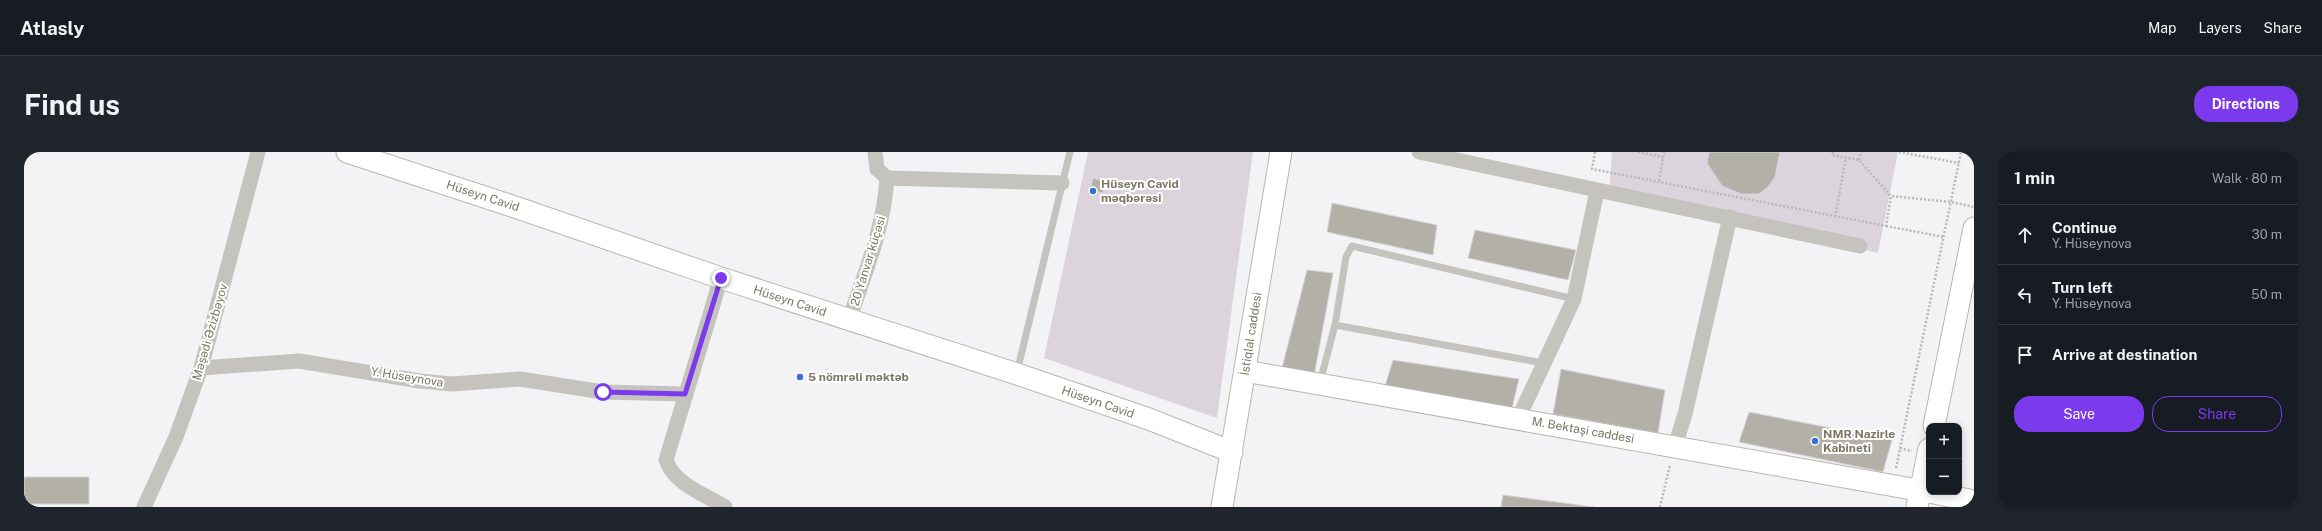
<!DOCTYPE html>
<html lang="en">
<head>
<meta charset="utf-8">
<style>
  body { margin:0; font-family:"Public Sans",sans-serif; background:#20242c; color:#f1f3f6 }
  .controls { position:absolute; right:12px; bottom:12px; display:grid; overflow:hidden; border-radius:8px; box-shadow:0 2px 10px #0003 }
  .controls button { width:36px; height:36px; display:grid; place-items:center; padding:0; border:0; border-bottom:1px solid #363941; background:#171b24; color:#f1f3f6; font:20px sans-serif }
  .stop { position:absolute; width:12px; height:12px; margin:-9px; border:3px solid #7c3aed; border-radius:50%; background:#fff }
  .stop.end { background:#7c3aed; border-color:#fff; box-shadow:0 1px 4px #0008 }
  .list { margin:0; padding:0; list-style:none }
  h2 { display:flex; justify-content:space-between; align-items:center; height:52px; margin:0; padding:0 16px; font-size:17px }
  h2 small { font-size:13px; font-weight:400; color:#9ea1a6 }
  .list li { display:grid; grid-template-columns:26px 1fr auto; gap:12px; align-items:center; box-sizing:border-box; height:60px; padding:0 16px; border-top:1px solid #363941 }
  .list b { display:block; font-size:15px; white-space:nowrap }
  .list p { margin:0; font-size:13px; white-space:nowrap; color:#9ea1a6 }
  .list em { font-size:13px; font-style:normal; color:#9ea1a6 }
  .actions { display:flex; gap:8px; padding:12px 16px }
  .actions a { flex:1; padding:9px 0; border:1px solid #7c3aed; border-radius:16px; text-align:center; font-size:14px; color:#7c3aed }
  .actions .main { background:#7c3aed; color:#fff }
  .icon { flex:none; width:22px; height:22px; fill:none; stroke:currentColor; stroke-width:2; stroke-linecap:round; stroke-linejoin:round }
  .map { position:relative; flex:none; width:1950px; height:355px; overflow:hidden; border-radius:16px }
  header { display:flex; align-items:center; gap:24px; box-sizing:border-box; height:56px; padding:0 20px; background:#171b24; border-bottom:1px solid #363941 }
  header strong { font-size:19px }
  nav { display:flex; gap:22px; margin-inline-start:auto; font-size:14px }
  .intro { display:flex; align-items:center; justify-content:space-between; box-sizing:border-box; height:96px; padding:0 24px }
  h1 { margin:0; font-size:28px }
  .button { padding:10px 18px; border-radius:16px; background:#7c3aed; color:#fff; font-size:14px; font-weight:700 }
  main { display:flex; gap:24px; padding:0 24px }
  aside { flex:1; background:#171b24; border-radius:16px; box-shadow:0 2px 10px #0003 }
  .map>svg:first-child { display:block }
  .green { fill:#dbd4dc }
  .building { fill:#b2b0a7; stroke:#d5d5d7 }
  .lines { fill:none; stroke-linecap:round; stroke-linejoin:round }
  .secondary-casing { stroke:#b8b7af; stroke-width:23 }
  .path { stroke:#babab5; stroke-width:2.5; stroke-dasharray:2 2; stroke-linecap:butt }
  .service { stroke:#c4c3bd; stroke-width:7 }
  .minor { stroke:#c4c3bd; stroke-width:15 }
  .secondary { stroke:#fff; stroke-width:21 }
  .route { stroke:#7c3aed; stroke-width:5 }
  .poi-dot { fill:#3671d2; stroke:#fff; stroke-width:1.5 }
  .labels { text-anchor:middle; stroke-width:4; stroke-linejoin:round; paint-order:stroke }
  .poi-label { font-size:12px; font-weight:bold; fill:#7a7763; stroke:#fff; text-anchor:start }
  .street-label { font-size:12px; fill:#7a7763; stroke:#fff }
</style>
</head>
<body>
<header>
<strong>Atlasly</strong>
<nav><a>Map</a><a>Layers</a><a>Share</a></nav>
</header>
<div class="intro"><h1>Find us</h1><a class="button">Directions</a></div>
<main>
<div class="map">
<svg width="1950" height="355" viewBox="0 0 1950 355">
  <rect width="100%" height="100%" fill="#f3f2f5"/>
  <g class="green">
    <path d="M1064,0H1229L1193,266L1020,206Z"/>
    <path d="M1588,0H1874L1854,101L1585,40Z"/>
  </g>
  <g class="building">
    <path d="M1685,0H1756L1751,25L1743,36L1735,42H1717L1698,34L1683,11Z"/>
    <path d="M1069,26L1081,30L1079,41L1066,38Z"/>
    <path d="M1308,51L1413,73L1409,103L1303,80Z"/>
    <path d="M1451,78L1552,98L1544,128L1444,106Z"/>
    <path d="M1283,118L1309,121L1290,224L1258,216Z"/>
    <path d="M1369,208L1495,227L1488,256L1361,234Z"/>
    <path d="M1537,217L1641,238L1634,281L1529,262Z"/>
    <path d="M1725,260L1868,288L1859,320L1715,290Z"/>
    <rect x="0" y="325" width="65" height="27"/>
    <path d="M1479,343L1570,355H1477Z"/>
  </g>
  <g class="lines">
    <g class="secondary-casing">
      <g id="secondary">
        <path d="M323,0L488,54L697,126L993,222L1125,267L1208,300"/>
        <path d="M1221,219L1905,340"/>
        <path d="M1910,274L1950,76"/>
        <path d="M1905,340L1950,349"/>
        <path d="M1198,355L1257,0"/>
        <path d="M1893,355L1905,297"/>
      </g>
    </g>
    <g class="path">
      <path d="M1571,0L1568,17L1862,74L1867,44"/>
      <path d="M1614,0L1639,5"/>
      <path d="M1809,0L1808,3L1835,8L1867,44L1927,50L1950,55"/>
      <path d="M1875,0L1935,11"/>
      <path d="M1835,8L1837,0"/>
      <path d="M1635,29L1640,0"/>
      <path d="M1811,65L1822,6"/>
      <path d="M1862,74L1920,85"/>
      <path d="M1876,296L1888,299"/>
      <path d="M1872,316L1937,0"/>
      <path d="M1636,355L1646,313"/>
    </g>
    <g class="service">
      <path d="M1311,173L1322,105L1328,94L1550,147"/>
      <path d="M993,220L1046,0"/>
      <path d="M1296,230L1311,173L1519,211"/>
    </g>
    <g class="minor">
      <path d="M851,0L853,17L863,26"/>
      <path d="M1395,0L1836,94"/>
      <path d="M863,26L1038,31"/>
      <path d="M697,126L642,308C650,332 680,342 701,355"/>
      <path d="M825,168C841,121 860,76 863,26"/>
      <path d="M177,216L275,209L396,229L428,232L496,227L579,240L661,242"/>
      <path d="M1494,267L1550,147L1573,39"/>
      <path d="M1651,294L1661,262L1706,65"/>
      <path d="M120,355L152,285L177,216L234,0"/>
    </g>
    <use href="#secondary" class="secondary"/>
  </g>
  <g class="lines">
    <path class="route" d="M579,240L661,242L697,126"/>
  </g>
  <g class="poi-dot">
    <circle cx="1069" cy="39" r="4"/>
    <circle cx="776" cy="225" r="4"/>
    <circle cx="1791" cy="289" r="4"/>
  </g>
  <g class="labels">
    <g class="poi-label">
      <text x="1077" y="36">Hüseyn Cavid<tspan x="1077" dy="14">məqbərəsi</tspan></text>
      <text x="784" y="229">5 nömrəli məktəb</text>
      <text x="1799" y="286">NMR Nazirle<tspan x="1799" dy="14">Kabineti</tspan></text>
    </g>
    <g class="street-label">
      <text transform="translate(459 44) rotate(18)" y="4">Hüseyn Cavid</text>
      <text transform="translate(844 109) rotate(-73)" y="4">20 Yanvar küçəsi</text>
      <text transform="translate(766 149) rotate(18)" y="4">Hüseyn Cavid</text>
      <text transform="translate(186 180) rotate(-74)" y="4">Məşədi Əzizbəyov</text>
      <text transform="translate(1227 182) rotate(-81)" y="4">İstiqlal caddesi</text>
      <text transform="translate(383 225) rotate(9)" y="4">Y. Hüseynova</text>
      <text transform="translate(1074 250) rotate(19)" y="4">Hüseyn Cavid</text>
      <text transform="translate(1559 278) rotate(10)" y="4">M. Bektaşi caddesi</text>
    </g>
  </g>
</svg>
<div class="controls">
<button>+</button>
<button>−</button>
</div>
<div class="stop" style="left:579px;top:240px"></div>
<div class="stop end" style="left:697px;top:126px"></div>
</div>
<aside>
<h2>1 min<small>Walk · 80 m</small></h2>
<ul class="list">
<li><svg class="icon" aria-label="ahead" viewBox="0 0 24 24"><path d="M12 20V5M6 11l6-6 6 6"/></svg><div><b>Continue</b><p>Y. Hüseynova</p></div><em>30 m</em></li>
<li><svg class="icon" aria-label="left" viewBox="0 0 24 24"><path d="M17 20v-9H6M10 6l-5 5 5 5"/></svg><div><b>Turn left</b><p>Y. Hüseynova</p></div><em>50 m</em></li>
<li><svg class="icon" aria-label="arrive" viewBox="0 0 24 24"><path d="M6 21V4h12l-3 4 3 4H6"/></svg><div><b>Arrive at destination</b></div></li>
</ul>
<div class="actions"><a class="main">Save</a><a>Share</a></div>
</aside>
</main>
</body>
</html>
